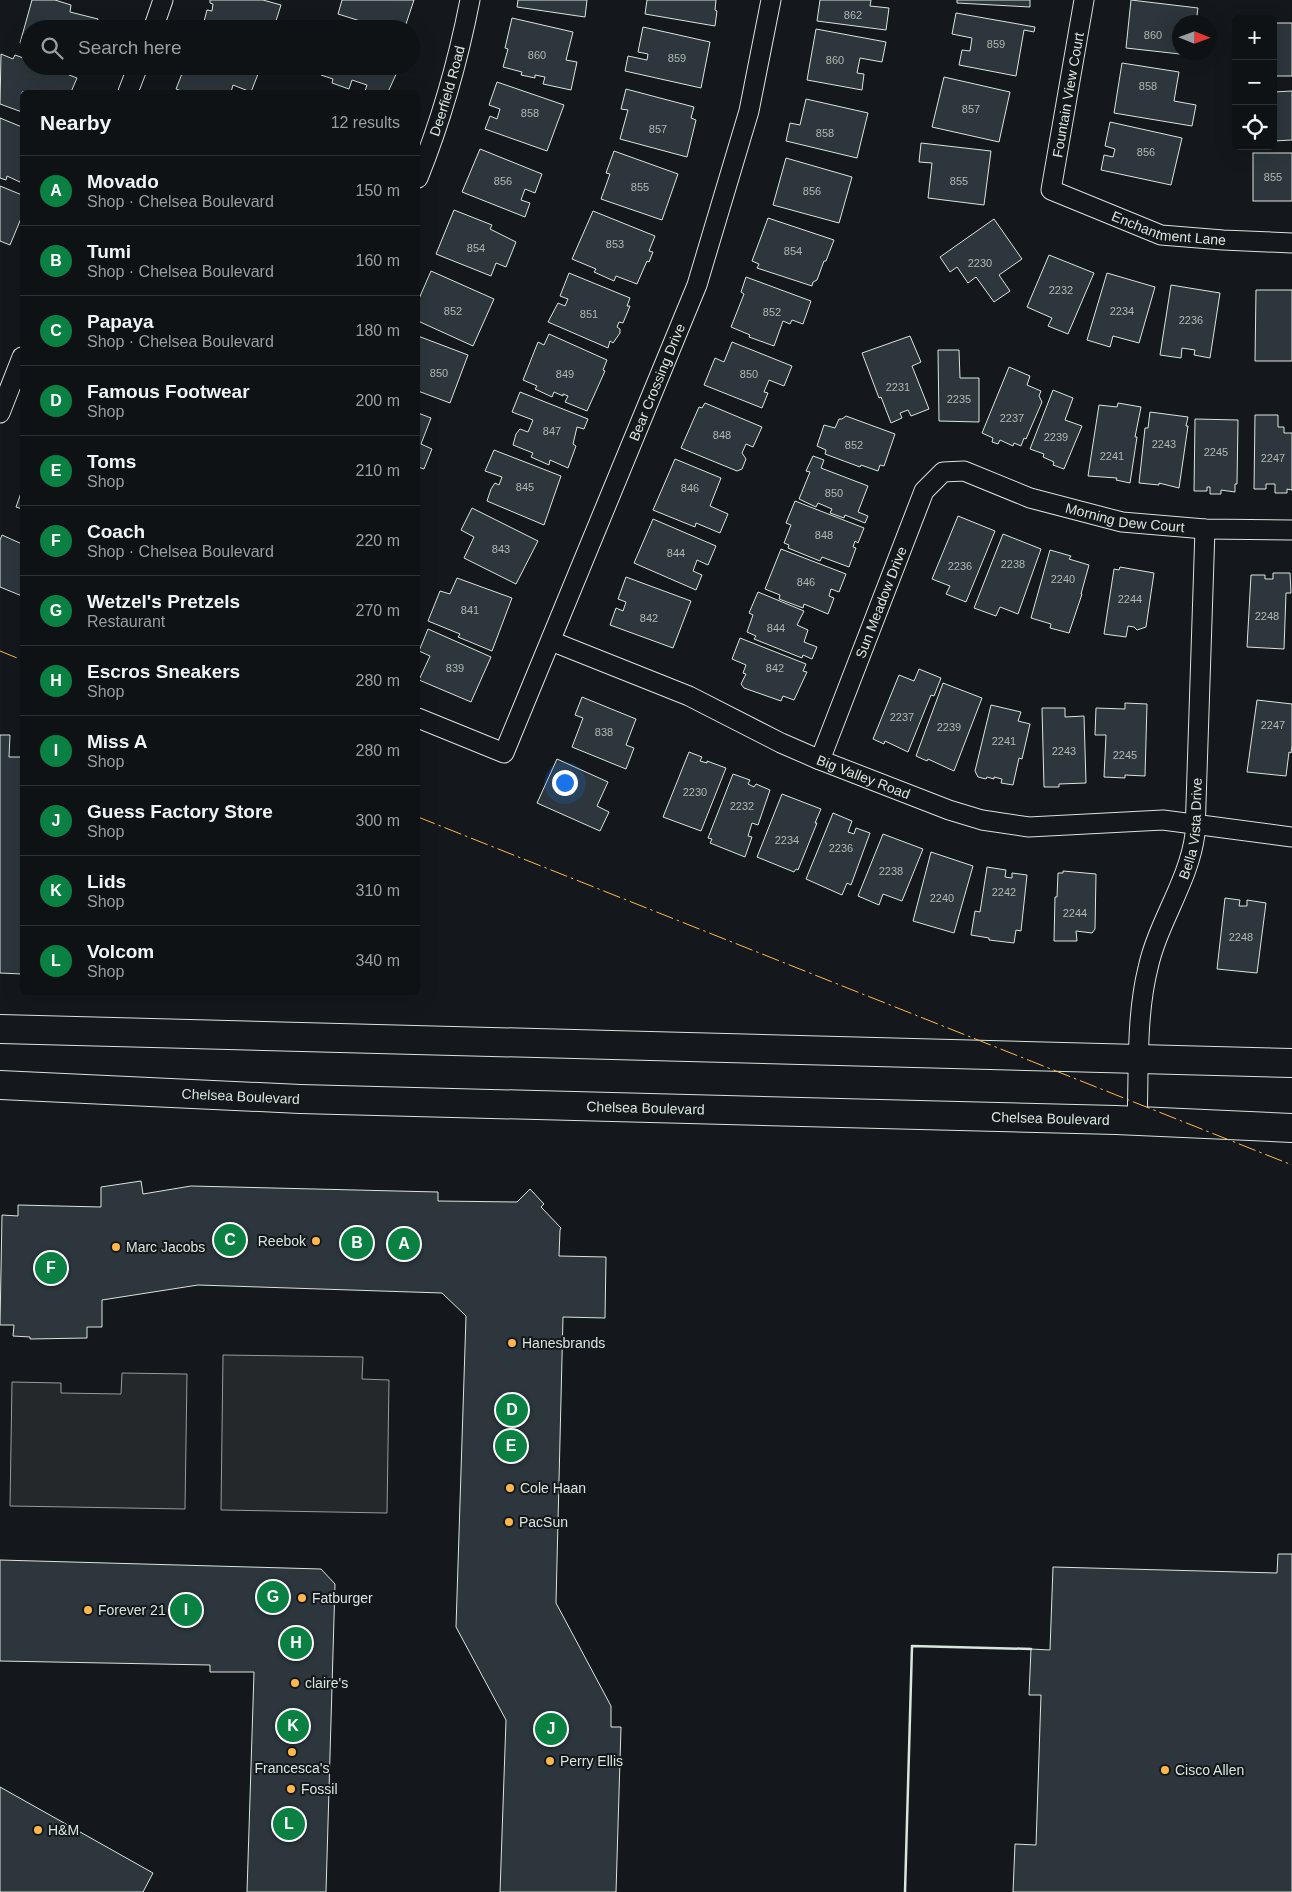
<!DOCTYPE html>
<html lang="en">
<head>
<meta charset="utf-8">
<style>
  body { margin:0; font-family:Arial,sans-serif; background:#181b1e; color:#f1f3f6 }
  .controls { position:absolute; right:15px; top:15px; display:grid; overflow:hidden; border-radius:8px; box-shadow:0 5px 20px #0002 }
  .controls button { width:45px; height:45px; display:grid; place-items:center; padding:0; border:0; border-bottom:1px solid #2f3234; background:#0f1215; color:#f1f3f6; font:25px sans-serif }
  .compass { position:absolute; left:1172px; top:15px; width:45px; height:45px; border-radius:50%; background:#0f1215; box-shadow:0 5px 20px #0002; rotate:91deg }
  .you { position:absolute; left:564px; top:782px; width:18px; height:18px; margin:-12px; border:4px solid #fff; border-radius:50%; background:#1a73e8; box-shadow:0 0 0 8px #1a73e833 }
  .badge { display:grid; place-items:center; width:32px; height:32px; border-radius:50%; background:#0b8043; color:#fff; font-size:16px; font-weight:700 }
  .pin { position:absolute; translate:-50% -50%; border:2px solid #fff; box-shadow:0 1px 5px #0006 }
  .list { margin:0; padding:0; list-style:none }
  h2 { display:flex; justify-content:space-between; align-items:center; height:65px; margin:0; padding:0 20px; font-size:21px }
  h2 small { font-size:16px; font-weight:400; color:#9b9ea0 }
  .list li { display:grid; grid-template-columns:32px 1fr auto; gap:15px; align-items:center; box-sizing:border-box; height:70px; padding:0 20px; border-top:1px solid #2f3234 }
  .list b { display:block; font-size:19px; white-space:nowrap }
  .list p { margin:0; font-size:16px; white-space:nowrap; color:#9b9ea0 }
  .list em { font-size:16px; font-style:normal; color:#9b9ea0 }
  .icon { flex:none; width:28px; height:28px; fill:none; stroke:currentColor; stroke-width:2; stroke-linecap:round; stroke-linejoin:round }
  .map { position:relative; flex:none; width:1292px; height:1892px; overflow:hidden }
  .search { position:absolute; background:#0f1215; box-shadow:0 5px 20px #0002; left:20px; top:20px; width:400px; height:55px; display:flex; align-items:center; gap:12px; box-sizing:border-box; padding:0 18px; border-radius:28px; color:#9b9ea0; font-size:19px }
  .panel { position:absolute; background:#0f1215; box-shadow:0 5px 20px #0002; left:20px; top:90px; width:400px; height:905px; border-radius:8px }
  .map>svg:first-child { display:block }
  .parking { fill:#24282b; stroke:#939e99 }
  .building { fill:#2c363c; stroke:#d8e6dc }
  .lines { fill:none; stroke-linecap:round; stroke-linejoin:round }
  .street-casing { stroke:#d8e6dc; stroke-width:21 }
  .secondary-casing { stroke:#d8e6dc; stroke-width:30 }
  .street { stroke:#14181c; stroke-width:19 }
  .secondary { stroke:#14181c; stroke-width:28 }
  .wall { stroke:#d8e6dc; stroke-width:2.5 }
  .power { stroke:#ffb74d; stroke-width:1; stroke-dasharray:18 4 2.5 4; stroke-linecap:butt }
  .poi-dot { fill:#ffb74d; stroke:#14181c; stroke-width:2 }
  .labels { text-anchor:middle; stroke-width:4; stroke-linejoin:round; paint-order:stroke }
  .number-label { font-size:11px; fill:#adbab4 }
  .street-label { font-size:14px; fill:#d8e6dc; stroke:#14181c }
  .poi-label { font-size:14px; fill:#d8e6dc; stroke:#14181c; text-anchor:start }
</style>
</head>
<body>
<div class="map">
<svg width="1292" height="1892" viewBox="0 0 1292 1892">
  <rect width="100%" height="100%" fill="#14181c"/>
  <g class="parking">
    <path d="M223,1355L363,1357L362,1379L389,1380L387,1513L221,1510Z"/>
    <path d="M122,1373L187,1374L185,1509L10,1506L12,1382L61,1383V1393L121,1394Z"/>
  </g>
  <g class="building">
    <path d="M32,0H55L71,5L70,12L98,19L95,29H29V46L20,43Z"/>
    <path d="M210,0H263L281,5L274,27L272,26L271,29H202L207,10L212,11L213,4L210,3Z"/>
    <path d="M342,0H414L405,27L399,26V29H386L338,14Z"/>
    <path d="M518,0H587L585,17L517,7Z"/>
    <path d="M647,0H716L715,10L717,11L715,26L645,14Z"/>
    <path d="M820,0H871L870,6L889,8L886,30L817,21Z"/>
    <path d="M957,0H1030V7L957,3Z"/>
    <path d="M1131,0L1198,8L1196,22H1180V52H1190L1189,55L1126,48Z"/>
    <path d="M956,13L1035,27L1034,32L1024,30L1016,76L959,65L962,50L970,51L972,38L952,34Z"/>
    <path d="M512,18L573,32L566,60L577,62L571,90L543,84L545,77L535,75V78L521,75L522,72L503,67L508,49L505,48Z"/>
    <rect x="1273" y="23" width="19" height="53"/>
    <path d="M643,27L710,42L701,88L625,71L628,56L647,60L648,54L638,52Z"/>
    <path d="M816,29L886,42L882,62L860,58L857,73L864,74L862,90L807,80Z"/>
    <path d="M1,54L13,59L15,55L29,60V66H46L77,78L71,92H22V112L0,104Z"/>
    <path d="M1122,63L1179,72L1174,101L1196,105L1192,126L1114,113Z"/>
    <path d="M185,66H252L260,69L251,92L233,85L231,92H184L176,89Z"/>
    <path d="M323,66H396L395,69L398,70L388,92H370L365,91L367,85L352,80L349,89L332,83L333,79L321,75Z"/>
    <path d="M944,77L1010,92L999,142L932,127Z"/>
    <path d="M497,82L564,105L547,151L485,129L490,116L497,119L500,109L489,105Z"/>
    <path d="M626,89L694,107L691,118L696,120L687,157L620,139L628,110L621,109Z"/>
    <path d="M1292,91V140L1273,141V92Z"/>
    <path d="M806,99L868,113L857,158L786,141L790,123L800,125Z"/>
    <path d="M0,118L22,127V183L7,176L6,180L0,178Z"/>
    <path d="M1110,122L1182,138L1171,185L1101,170L1104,155L1113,157L1115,149L1105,146Z"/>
    <path d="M921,143L991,151L984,205L928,198L932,163L919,162Z"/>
    <path d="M480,149L542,174L535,193L525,189L521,200L530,203L525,217L462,192Z"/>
    <path d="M614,151L678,174L662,220L601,199L610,174L606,173Z"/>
    <rect x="1253" y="153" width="39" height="48"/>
    <path d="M786,158L852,177L839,223L773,205Z"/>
    <path d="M0,186L22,195V216L10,245L0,241Z"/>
    <path d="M454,210L492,225L490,229L516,242L506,267L496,263L491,276L436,254Z"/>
    <path d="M593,211L655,236L649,251L653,252L649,262L647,261L637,284L616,276L614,281L594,272L596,269L572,259Z"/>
    <path d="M768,218L834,240L826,261H824L817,280L813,282L812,286L757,268L759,264L752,261Z"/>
    <path d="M994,219L1022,259L999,275L1010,291L994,302L976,277L968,283L957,267L950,272L940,257Z"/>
    <path d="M1049,255L1094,273L1068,334L1048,326L1052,318L1027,307Z"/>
    <path d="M431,271L494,299L473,346L418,321V301Z"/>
    <path d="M569,273L630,298L627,306H630L623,323L619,322L617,327L620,329V333L613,343L610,341L608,348L548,322L558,303L565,306L568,299L560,296Z"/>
    <path d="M1107,273L1155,287L1139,343L1113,336L1110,347L1087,340Z"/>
    <path d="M746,277L811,301L803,324L792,320L790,324L783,321L774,346L749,337L750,335L731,327L744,294L741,292Z"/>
    <path d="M1171,285L1220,293L1210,358L1194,355L1195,350L1182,348L1181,358L1160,355Z"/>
    <path d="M1256,290H1292V361H1255Z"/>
    <path d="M549,334L607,360L603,370L605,371L587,411L565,402L568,396L563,394V396L554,392L552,397L535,389L537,386L523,380L538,342L544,345Z"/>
    <path d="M418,336L468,355L450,403L418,391Z"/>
    <path d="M910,336L921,362L912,366L929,409L911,416L908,410L900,413L902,418L891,423L881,397L879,398L862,353Z"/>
    <path d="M732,342L792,366L784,386L769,380L764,392L768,393L762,408L704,385L715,358L724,362Z"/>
    <path d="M938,350H959L960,378H979V422L939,421Z"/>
    <path d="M1009,367L1030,376L1027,385L1041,391L1039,396L1042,402L1026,439L1024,438L1021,446L1014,443L1013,446L1000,440L998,444L992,442L993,438L982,433Z"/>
    <path d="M1053,390L1073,398L1065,420L1082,426L1064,469L1053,465L1054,462L1043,457L1044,454L1030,449Z"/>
    <path d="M520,392L588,419L584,429L577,427L573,444L576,446L568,468L550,460L549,465L531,457L533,453L513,445L516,434L520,429L528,432L533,420L512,412Z"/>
    <path d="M705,403L762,427L753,447L746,444L742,453L746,459L742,469L737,471L681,448L699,407L702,408Z"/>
    <path d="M1118,403L1141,407L1135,437H1137L1130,483L1116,480L1117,478L1088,476L1099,405L1117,407Z"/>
    <path d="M1150,412L1188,417L1186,426H1188L1179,488L1159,483V485L1139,483L1145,428H1148Z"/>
    <path d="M418,413L431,418L421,444L432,449L424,469L418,467Z"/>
    <path d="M1255,415H1278V427H1284V433H1292V490L1287,489V493H1275V484H1266V489H1254Z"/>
    <path d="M846,416L895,434L884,466L880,465L878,471L861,465L860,467L825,454L826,450L817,446L824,425L835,428L839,419H842Z"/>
    <path d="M1195,419L1238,420L1237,484H1235V492L1221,490V494H1210V487H1207V491H1194Z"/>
    <path d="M494,450L561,476L544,525L487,501L491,489L495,483L499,485L502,477L485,471Z"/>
    <path d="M813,456L824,460L821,468L868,486L858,512L868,516L865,523L845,515L844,518L830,513L832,509L818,503L816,507L799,499L810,472L806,471Z"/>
    <path d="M675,459L721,478L710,506L728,514L720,533L696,523L695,527L653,510Z"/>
    <path d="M22,490V509L16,507Z"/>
    <path d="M795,501L864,528L858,543L855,541L853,547L856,548L849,567L822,557L820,561L788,548L789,545L784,543L791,525L786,523Z"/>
    <path d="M472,508L538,541L516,584L464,558L474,537L461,530Z"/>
    <path d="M958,516L995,531L966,602L946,594L950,586L932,579Z"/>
    <path d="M653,519L716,546L708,565L697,560L693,571L702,575L696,590L634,563Z"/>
    <path d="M1003,534L1041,549L1018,614L1000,607L996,616L974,608Z"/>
    <path d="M2,535L22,544V596L0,587V540Z"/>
    <path d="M781,549L846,574L839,592L831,589L829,596L834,598L828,614L804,604L803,608L779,599L780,595L765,589Z"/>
    <path d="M1050,550L1071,556L1069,559L1089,565L1081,594H1082L1069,633L1050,628L1051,624L1031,618Z"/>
    <path d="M1120,567L1154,573L1146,627L1137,630L1134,627L1128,626L1126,637L1104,634L1114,569L1119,570Z"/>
    <path d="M1273,573H1290L1291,593H1286L1284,649L1247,647L1251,575H1265V579H1273Z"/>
    <path d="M626,577L691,601L673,648L610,625L616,608L623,611L626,602L618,599Z"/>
    <path d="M457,578L512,598L492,651L458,637L460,634L428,621L440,591L450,594Z"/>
    <path d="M758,592L804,611L797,625L808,630L804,642L817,647L812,659L803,655L802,658L754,639L756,636L747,632L753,615L749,613Z"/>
    <path d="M428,629L491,657L471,702L419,680L430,656L419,651Z"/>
    <path d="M740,638L806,664L803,671L807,672L794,700L783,696L781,701L744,688L741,684L746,674L743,673L746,665L732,659Z"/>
    <path d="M919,669L941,678L934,696L931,695L908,752L885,741L884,744L873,739L899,675L914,681Z"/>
    <path d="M943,683L982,698L954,771L928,759L927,761L916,756Z"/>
    <path d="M582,697L636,719L626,745L634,748L626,769L572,747L583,718L575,715Z"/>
    <path d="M1257,700L1292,704V746L1291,753L1289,752L1286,776L1247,772Z"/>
    <path d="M1125,703L1147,704L1145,776L1125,775V778L1104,777L1106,735H1095L1096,708L1125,709Z"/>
    <path d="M991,705L1021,712L1018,721L1030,724L1022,759L1019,758L1013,785L1001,783L1002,779L994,777V779L987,777L986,779L978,777L975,771Z"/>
    <path d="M1042,708H1065V717L1084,716L1086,783L1059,784V787H1044Z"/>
    <path d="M0,735H10L9,757H22V974L0,973Z"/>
    <path d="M689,752L702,757L700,761L707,763V761L726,768L701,831L663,817Z"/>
    <path d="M557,759L608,782L597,806L609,812L600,831L537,803Z"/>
    <path d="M733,774L750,780L748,784L754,787L756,784L770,790L758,825L752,823L748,836L752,837L745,857L710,843L712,839L708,838Z"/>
    <path d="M782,794L821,809L815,823H817L798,870L796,869L794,872L757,857Z"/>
    <path d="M833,813L852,821L848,832L854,834L856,828L870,833L851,885L847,883L842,895L806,879Z"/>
    <path d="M883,834L923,849L902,901L883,894L879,905L858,896Z"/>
    <path d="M931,852L973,866L954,933L913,921Z"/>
    <path d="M987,867L1006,870L1005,877L1012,878V873L1027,875L1021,931L1016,930L1014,943L989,940V938L971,935L975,911L980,912Z"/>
    <path d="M1063,871L1096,874L1095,929L1092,933L1076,931L1077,941H1054L1055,897H1057L1058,873H1063Z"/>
    <path d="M1225,898L1240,900L1239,906H1247V900L1266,903L1257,973L1217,969Z"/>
    <path d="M141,1181L143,1194L191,1186L438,1192V1201L517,1202L530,1189L544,1204L541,1207L561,1228L560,1230L559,1256L606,1257L605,1318L563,1317L556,1603L611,1706V1727H621L616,1892H500L506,1720L456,1627L466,1316L442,1293L198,1285L102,1300V1327H87V1338L30,1339V1337L13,1336L14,1325H0L2,1215L18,1216V1205L101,1207V1187Z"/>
    <path d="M1278,1554H1292V1892H1013L1015,1844L1036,1845L1041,1695H1029L1031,1649L1050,1650L1053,1567L1277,1573Z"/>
    <path d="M0,1560L321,1569L335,1584L326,1892H247L254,1672H210V1665L0,1661Z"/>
    <path d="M0,1787L153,1873L143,1892H0Z"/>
  </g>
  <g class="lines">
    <g class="street-casing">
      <g id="street">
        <path id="s1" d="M1084,0L1051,190L1161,235L1223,240L1292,243"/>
        <path d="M153,29L163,0"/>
        <path d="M128,92L138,66"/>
        <path id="s2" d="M418,178C441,121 458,61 470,0"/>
        <path d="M0,413L22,357"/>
        <path id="s3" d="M551,641L689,696L781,743L820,760L949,810L982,820L1029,827L1163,820L1292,837"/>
        <path id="s4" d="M418,718L504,753L697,285L749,111L771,0"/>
        <path id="s5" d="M820,760L924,491L943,472L964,471L1030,498L1122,522L1205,529L1292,530"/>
        <path id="s6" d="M1137,1121C1139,1071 1136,1016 1148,968C1158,922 1189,881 1195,834L1205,529"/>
      </g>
    </g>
    <g class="secondary-casing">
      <g id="secondary">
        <path d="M0,1029L1292,1063"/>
        <path id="s7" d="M0,1085L300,1099L1116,1120L1292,1128"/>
      </g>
    </g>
    <use href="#street" class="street"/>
    <use href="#secondary" class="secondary"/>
    <path class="wall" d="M905,1892L912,1646L1031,1649"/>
    <g class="power">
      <path d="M0,651L22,660"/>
      <path d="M418,817L1292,1165"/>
    </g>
  </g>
  <g class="poi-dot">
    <circle cx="316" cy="1241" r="5"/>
    <circle cx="116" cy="1247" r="5"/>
    <circle cx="512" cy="1343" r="5"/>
    <circle cx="510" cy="1488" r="5"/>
    <circle cx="509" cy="1522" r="5"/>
    <circle cx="302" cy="1598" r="5"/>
    <circle cx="88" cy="1610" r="5"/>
    <circle cx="295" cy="1683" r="5"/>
    <circle cx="292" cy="1752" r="5"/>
    <circle cx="550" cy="1761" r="5"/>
    <circle cx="1165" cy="1770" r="5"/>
    <circle cx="291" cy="1789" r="5"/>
    <circle cx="38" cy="1830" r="5"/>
  </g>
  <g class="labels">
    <g class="number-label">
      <text x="853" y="19">862</text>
      <text x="1153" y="39">860</text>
      <text x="996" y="48">859</text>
      <text x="537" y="59">860</text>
      <text x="677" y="62">859</text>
      <text x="835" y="64">860</text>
      <text x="1148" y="90">858</text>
      <text x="971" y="113">857</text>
      <text x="530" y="117">858</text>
      <text x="658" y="133">857</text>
      <text x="825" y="137">858</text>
      <text x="1146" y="156">856</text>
      <text x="1273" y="181">855</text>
      <text x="503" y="185">856</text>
      <text x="959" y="185">855</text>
      <text x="640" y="191">855</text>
      <text x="812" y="195">856</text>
      <text x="615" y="248">853</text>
      <text x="476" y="252">854</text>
      <text x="793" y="255">854</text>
      <text x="980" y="267">2230</text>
      <text x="1061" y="294">2232</text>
      <text x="453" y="315">852</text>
      <text x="1122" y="315">2234</text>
      <text x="772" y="316">852</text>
      <text x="589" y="318">851</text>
      <text x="1191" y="324">2236</text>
      <text x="439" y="377">850</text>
      <text x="565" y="378">849</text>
      <text x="749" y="378">850</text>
      <text x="898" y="391">2231</text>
      <text x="959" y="403">2235</text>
      <text x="1012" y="422">2237</text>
      <text x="552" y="435">847</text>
      <text x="722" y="439">848</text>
      <text x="1056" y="441">2239</text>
      <text x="1164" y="448">2243</text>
      <text x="854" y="449">852</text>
      <text x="1216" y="456">2245</text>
      <text x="1112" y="460">2241</text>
      <text x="1273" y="462">2247</text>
      <text x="525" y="491">845</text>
      <text x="690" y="492">846</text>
      <text x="834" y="497">850</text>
      <text x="824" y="539">848</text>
      <text x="501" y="553">843</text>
      <text x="676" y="557">844</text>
      <text x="1013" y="568">2238</text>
      <text x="960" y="570">2236</text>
      <text x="1063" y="583">2240</text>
      <text x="806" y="586">846</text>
      <text x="1130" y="603">2244</text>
      <text x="470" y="614">841</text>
      <text x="1267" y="620">2248</text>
      <text x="649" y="622">842</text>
      <text x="776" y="632">844</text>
      <text x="455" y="672">839</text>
      <text x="775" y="672">842</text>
      <text x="902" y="721">2237</text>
      <text x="1273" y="729">2247</text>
      <text x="949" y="731">2239</text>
      <text x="604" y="736">838</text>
      <text x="1004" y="745">2241</text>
      <text x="1064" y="755">2243</text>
      <text x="1125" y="759">2245</text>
      <text x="695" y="796">2230</text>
      <text x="742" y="810">2232</text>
      <text x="787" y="844">2234</text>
      <text x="841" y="852">2236</text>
      <text x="891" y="875">2238</text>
      <text x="1004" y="896">2242</text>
      <text x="942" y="902">2240</text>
      <text x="1075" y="917">2244</text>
      <text x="1241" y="941">2248</text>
    </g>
    <g class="street-label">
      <text dy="5" stroke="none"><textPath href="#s2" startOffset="92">Deerfield Road</textPath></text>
      <text transform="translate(1068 95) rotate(-80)" y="5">Fountain View Court</text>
      <text dy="5" stroke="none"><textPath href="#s1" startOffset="318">Enchantment Lane</textPath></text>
      <text dy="5" stroke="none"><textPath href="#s4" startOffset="494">Bear Crossing Drive</textPath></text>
      <text dy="5" stroke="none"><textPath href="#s5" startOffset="505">Morning Dew Court</textPath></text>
      <text dy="5" stroke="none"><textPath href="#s5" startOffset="169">Sun Meadow Drive</textPath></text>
      <text dy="5" stroke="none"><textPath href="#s3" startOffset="341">Big Valley Road</textPath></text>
      <text dy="5" stroke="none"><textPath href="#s6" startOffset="301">Bella Vista Drive</textPath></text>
      <text dy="5" stroke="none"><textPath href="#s7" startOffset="241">Chelsea Boulevard</textPath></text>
      <text dy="5" stroke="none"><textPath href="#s7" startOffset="646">Chelsea Boulevard</textPath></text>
      <text dy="5" stroke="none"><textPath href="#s7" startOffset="1051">Chelsea Boulevard</textPath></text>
    </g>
    <g class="poi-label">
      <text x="306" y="1246" text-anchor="end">Reebok</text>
      <text x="126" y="1252">Marc Jacobs</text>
      <text x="522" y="1348">Hanesbrands</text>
      <text x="520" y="1493">Cole Haan</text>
      <text x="519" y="1527">PacSun</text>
      <text x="312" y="1603">Fatburger</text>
      <text x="98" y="1615">Forever 21</text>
      <text x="305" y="1688">claire's</text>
      <text x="560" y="1766">Perry Ellis</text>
      <text x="292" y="1773" text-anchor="middle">Francesca's</text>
      <text x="1175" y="1775">Cisco Allen</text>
      <text x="301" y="1794">Fossil</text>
      <text x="48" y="1835">H&amp;M</text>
    </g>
  </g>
</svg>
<div class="controls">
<button>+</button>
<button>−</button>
<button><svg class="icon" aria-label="locate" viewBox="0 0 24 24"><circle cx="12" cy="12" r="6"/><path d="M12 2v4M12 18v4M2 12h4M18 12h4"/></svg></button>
</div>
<svg class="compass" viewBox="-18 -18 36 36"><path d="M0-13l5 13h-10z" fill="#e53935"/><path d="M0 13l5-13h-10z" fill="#9b9ea0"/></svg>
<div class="you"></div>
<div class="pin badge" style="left:404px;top:1244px">A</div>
<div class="pin badge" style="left:357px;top:1243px">B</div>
<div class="pin badge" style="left:230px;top:1240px">C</div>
<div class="pin badge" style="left:512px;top:1410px">D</div>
<div class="pin badge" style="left:511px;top:1446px">E</div>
<div class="pin badge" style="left:51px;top:1268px">F</div>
<div class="pin badge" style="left:273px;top:1597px">G</div>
<div class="pin badge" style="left:296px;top:1643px">H</div>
<div class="pin badge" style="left:186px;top:1610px">I</div>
<div class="pin badge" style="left:551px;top:1729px">J</div>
<div class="pin badge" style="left:293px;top:1726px">K</div>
<div class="pin badge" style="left:289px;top:1824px">L</div>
<div class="search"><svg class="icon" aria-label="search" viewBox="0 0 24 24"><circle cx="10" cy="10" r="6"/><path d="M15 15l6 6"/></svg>Search here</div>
<section class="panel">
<h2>Nearby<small>12 results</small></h2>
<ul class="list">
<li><span class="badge">A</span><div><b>Movado</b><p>Shop · Chelsea Boulevard</p></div><em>150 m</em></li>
<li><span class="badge">B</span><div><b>Tumi</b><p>Shop · Chelsea Boulevard</p></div><em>160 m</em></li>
<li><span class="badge">C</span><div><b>Papaya</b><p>Shop · Chelsea Boulevard</p></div><em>180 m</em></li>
<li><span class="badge">D</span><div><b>Famous Footwear</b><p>Shop</p></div><em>200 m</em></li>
<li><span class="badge">E</span><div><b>Toms</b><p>Shop</p></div><em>210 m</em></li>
<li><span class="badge">F</span><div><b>Coach</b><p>Shop · Chelsea Boulevard</p></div><em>220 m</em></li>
<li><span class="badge">G</span><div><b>Wetzel's Pretzels</b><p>Restaurant</p></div><em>270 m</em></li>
<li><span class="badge">H</span><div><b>Escros Sneakers</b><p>Shop</p></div><em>280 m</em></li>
<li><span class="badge">I</span><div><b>Miss A</b><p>Shop</p></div><em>280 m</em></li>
<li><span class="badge">J</span><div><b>Guess Factory Store</b><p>Shop</p></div><em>300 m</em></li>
<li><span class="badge">K</span><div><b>Lids</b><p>Shop</p></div><em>310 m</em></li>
<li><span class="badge">L</span><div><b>Volcom</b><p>Shop</p></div><em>340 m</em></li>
</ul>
</section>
</div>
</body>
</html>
